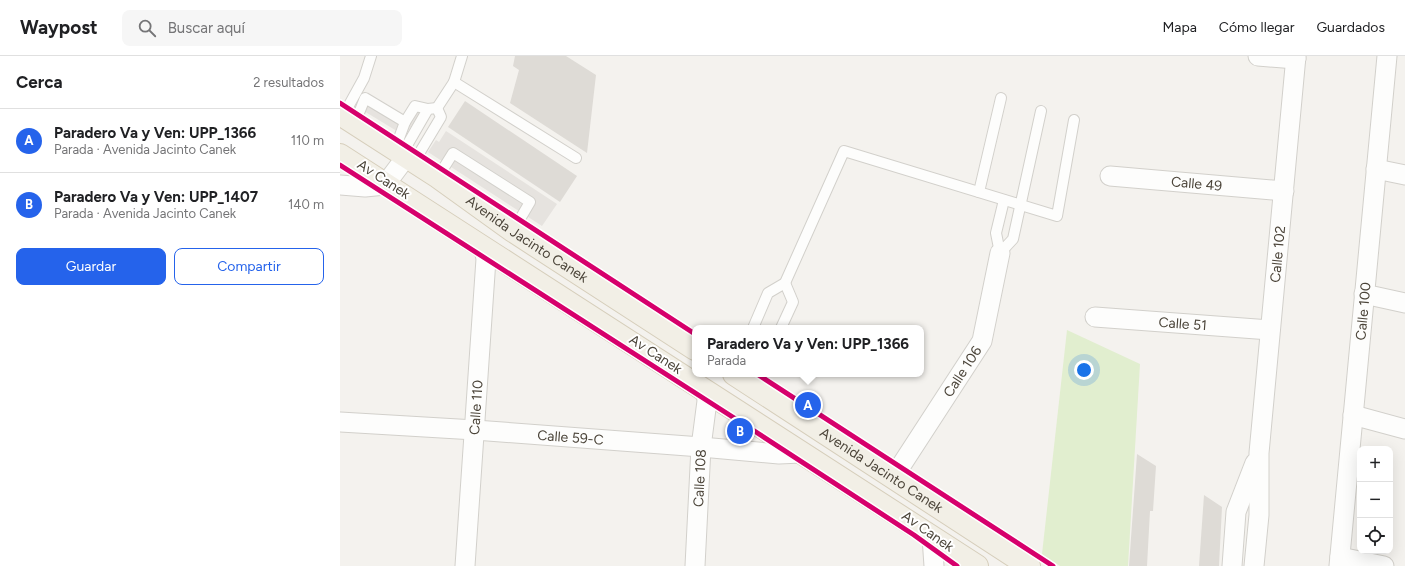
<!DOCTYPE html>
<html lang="es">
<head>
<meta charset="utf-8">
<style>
  body { margin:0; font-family:Figtree,sans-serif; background:#f6f6f6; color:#202124 }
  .controls { position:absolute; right:12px; bottom:12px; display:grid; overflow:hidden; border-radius:8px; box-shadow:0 4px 16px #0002 }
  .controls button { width:36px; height:36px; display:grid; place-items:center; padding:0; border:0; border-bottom:1px solid #e0e0e0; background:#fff; color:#202124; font:20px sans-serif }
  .you { position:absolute; left:744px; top:314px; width:14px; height:14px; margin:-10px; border:3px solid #fff; border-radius:50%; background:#1a73e8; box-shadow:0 0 0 6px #1a73e833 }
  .badge { display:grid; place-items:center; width:26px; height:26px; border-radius:50%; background:#2563eb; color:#fff; font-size:13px; font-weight:700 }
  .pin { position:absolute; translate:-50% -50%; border:2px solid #fff; box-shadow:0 1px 4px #0006 }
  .popup { position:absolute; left:352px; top:269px; width:232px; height:52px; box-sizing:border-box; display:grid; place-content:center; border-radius:8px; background:#fff; filter:drop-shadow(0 1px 3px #0005); font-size:13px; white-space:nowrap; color:#757577 }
  .popup b { font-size:15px; color:#202124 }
  .popup::after { content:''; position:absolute; left:50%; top:100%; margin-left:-8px; border:8px solid transparent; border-top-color:#fff }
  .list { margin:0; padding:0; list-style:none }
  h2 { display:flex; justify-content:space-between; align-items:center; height:52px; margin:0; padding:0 16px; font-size:17px }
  h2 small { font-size:13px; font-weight:400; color:#757577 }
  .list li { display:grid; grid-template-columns:26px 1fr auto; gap:12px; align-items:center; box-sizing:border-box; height:64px; padding:0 16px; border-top:1px solid #e0e0e0 }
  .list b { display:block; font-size:15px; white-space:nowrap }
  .list p { margin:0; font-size:13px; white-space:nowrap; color:#757577 }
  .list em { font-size:13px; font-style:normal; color:#757577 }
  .actions { display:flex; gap:8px; padding:12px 16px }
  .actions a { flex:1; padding:9px 0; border:1px solid #2563eb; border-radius:8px; text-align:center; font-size:14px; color:#2563eb }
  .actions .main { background:#2563eb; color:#fff }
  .icon { flex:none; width:22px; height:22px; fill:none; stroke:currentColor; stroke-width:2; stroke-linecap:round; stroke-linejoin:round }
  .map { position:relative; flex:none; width:1065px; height:510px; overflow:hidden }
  header { display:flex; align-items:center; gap:24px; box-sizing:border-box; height:56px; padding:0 20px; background:#fff; border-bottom:1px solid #e0e0e0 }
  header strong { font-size:19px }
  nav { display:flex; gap:22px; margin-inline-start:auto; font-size:14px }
  .search { width:280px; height:36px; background:#f6f6f6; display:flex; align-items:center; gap:10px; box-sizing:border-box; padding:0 14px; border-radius:8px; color:#757577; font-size:15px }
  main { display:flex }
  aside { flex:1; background:#fff }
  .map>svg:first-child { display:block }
  .green { fill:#e1eecf }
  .parking { fill:#e6e3df }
  .building { fill:#dedbd6 }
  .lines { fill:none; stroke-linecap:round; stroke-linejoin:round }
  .lane-casing { stroke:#d2d0cb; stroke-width:12 }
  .street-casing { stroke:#d2d0cb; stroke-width:21 }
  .primary-casing { stroke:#d6cebb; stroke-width:24 }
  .lane { stroke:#fdfdfc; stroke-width:10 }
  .street { stroke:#fdfdfc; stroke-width:19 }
  .primary { stroke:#f2efe6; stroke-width:22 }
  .cycleway-casing { stroke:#fff; stroke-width:8 }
  .cycleway { stroke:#d6006c; stroke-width:5 }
  .labels { text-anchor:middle; stroke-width:4; stroke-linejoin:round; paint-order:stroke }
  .street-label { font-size:14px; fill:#4b4439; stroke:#fff }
</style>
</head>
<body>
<header>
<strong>Waypost</strong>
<div class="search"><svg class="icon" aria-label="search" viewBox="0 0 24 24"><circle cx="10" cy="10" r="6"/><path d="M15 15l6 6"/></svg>Buscar aquí</div>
<nav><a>Mapa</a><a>Cómo llegar</a><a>Guardados</a></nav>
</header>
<main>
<aside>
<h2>Cerca<small>2 resultados</small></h2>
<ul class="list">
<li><span class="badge">A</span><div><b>Paradero Va y Ven: UPP_1366</b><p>Parada · Avenida Jacinto Canek</p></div><em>110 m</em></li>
<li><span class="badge">B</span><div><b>Paradero Va y Ven: UPP_1407</b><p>Parada · Avenida Jacinto Canek</p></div><em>140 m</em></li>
</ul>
<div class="actions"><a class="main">Guardar</a><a>Compartir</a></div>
</aside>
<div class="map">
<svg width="1065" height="510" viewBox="0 0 1065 510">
  <rect width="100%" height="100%" fill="#f4f2ee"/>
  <path class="green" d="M727,274L800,308L788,510H720L702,498Z"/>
  <g class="parking">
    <path d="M24,38L65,62L75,45L84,50L65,80L19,52Z"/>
    <path d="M106,75L217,148L202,170L88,96L96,84L99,86Z"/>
  </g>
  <g class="building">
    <path d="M175,0H226L256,19L247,97L170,47L179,14L173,10Z"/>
    <path d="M125,45L237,120L220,146L108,71Z"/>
    <path d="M797,398L816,410L813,455H810L807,510H789Z"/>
    <path d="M864,439L882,451L879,510H859Z"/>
  </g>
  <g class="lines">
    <g class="lane-casing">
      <g id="lane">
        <path d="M114,26L236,102"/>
        <path d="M97,52L114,26L122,0"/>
        <path d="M3,60L24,22L31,0"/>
        <path d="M65,66L75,50L88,53"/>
        <path d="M15,67L25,42L65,66L55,93"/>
        <path d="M62,98L88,53L97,52"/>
        <path d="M74,106L101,61L97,52"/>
        <path d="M98,121L113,97L190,146L173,175"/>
        <path d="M639,136L661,42"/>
        <path d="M660,197L673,183L701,55"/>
        <path d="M660,197L656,177L664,144"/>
        <path d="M413,272L428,237L445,227L504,95L717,160L734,64"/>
        <path d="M441,272L453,246L445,227"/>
        <path d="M413,331L420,318"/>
      </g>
    </g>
    <g class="street-casing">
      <g id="street">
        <path d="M918,0L956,3"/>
        <path d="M1036,113L1065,119"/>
        <path id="s1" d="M770,120L944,135"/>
        <path d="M0,129L25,131L45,129L66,101"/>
        <path d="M1024,238L1065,247"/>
        <path id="s2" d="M755,261L930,274"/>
        <path d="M1013,359L1065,373"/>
        <path id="s3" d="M0,366L135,374L361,391L439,398L461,397"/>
        <path id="s4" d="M553,422L642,285L660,197"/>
        <path d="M592,481L594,510"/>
        <path d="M1000,501L1044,510"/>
        <path id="s5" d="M125,510L146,203L144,193"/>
        <path id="s6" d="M355,510L361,391L367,345L366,336"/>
        <path d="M892,510L896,456L915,407"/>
        <path id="s7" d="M914,510L919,459V397L956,0"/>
        <path id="s8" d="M999,510L1047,0"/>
      </g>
    </g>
    <g class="primary-casing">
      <g id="primary">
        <path id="s9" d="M0,58L98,121L173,175L355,293"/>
        <path d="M0,99L637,510"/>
        <path id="s10" d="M394,318L689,510"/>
      </g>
    </g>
    <use href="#lane" class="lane"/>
    <use href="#street" class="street"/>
    <use href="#primary" class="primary"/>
    <g class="cycleway-casing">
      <g id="cycleway">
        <path d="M0,47L355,278"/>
        <path d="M0,109L416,376L574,479L617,510"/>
        <path d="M417,318L713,510"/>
      </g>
    </g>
    <use href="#cycleway" class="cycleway"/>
  </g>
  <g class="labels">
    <g class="street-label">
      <text transform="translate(44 123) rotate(33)" y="5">Av Canek</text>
      <text dy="5" stroke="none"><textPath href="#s1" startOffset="87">Calle 49</textPath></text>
      <text dy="5" stroke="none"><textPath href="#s9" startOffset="225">Avenida Jacinto Canek</textPath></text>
      <text dy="5" stroke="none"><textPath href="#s7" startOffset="313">Calle 102</textPath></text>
      <text dy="5" stroke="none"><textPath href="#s8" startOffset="256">Calle 100</textPath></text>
      <text dy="5" stroke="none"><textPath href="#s2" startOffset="88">Calle 51</textPath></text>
      <text transform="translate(316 298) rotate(33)" y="5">Av Canek</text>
      <text dy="5" stroke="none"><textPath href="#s4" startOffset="127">Calle 106</textPath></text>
      <text dy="5" stroke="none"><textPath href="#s5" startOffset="159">Calle 110</textPath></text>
      <text dy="5" stroke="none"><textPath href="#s3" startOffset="231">Calle 59-C</textPath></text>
      <text dy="5" stroke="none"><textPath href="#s10" startOffset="176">Avenida Jacinto Canek</textPath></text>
      <text dy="5" stroke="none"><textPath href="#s6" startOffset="88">Calle 108</textPath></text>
      <text transform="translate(588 475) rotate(35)" y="5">Av Canek</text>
    </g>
  </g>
</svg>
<div class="controls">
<button>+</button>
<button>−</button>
<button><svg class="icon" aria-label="locate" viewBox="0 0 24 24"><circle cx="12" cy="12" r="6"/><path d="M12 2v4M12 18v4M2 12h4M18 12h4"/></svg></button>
</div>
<div class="you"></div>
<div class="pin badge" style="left:468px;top:349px">A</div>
<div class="popup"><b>Paradero Va y Ven: UPP_1366</b>Parada</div>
<div class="pin badge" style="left:400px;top:375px">B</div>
</div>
</main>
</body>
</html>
